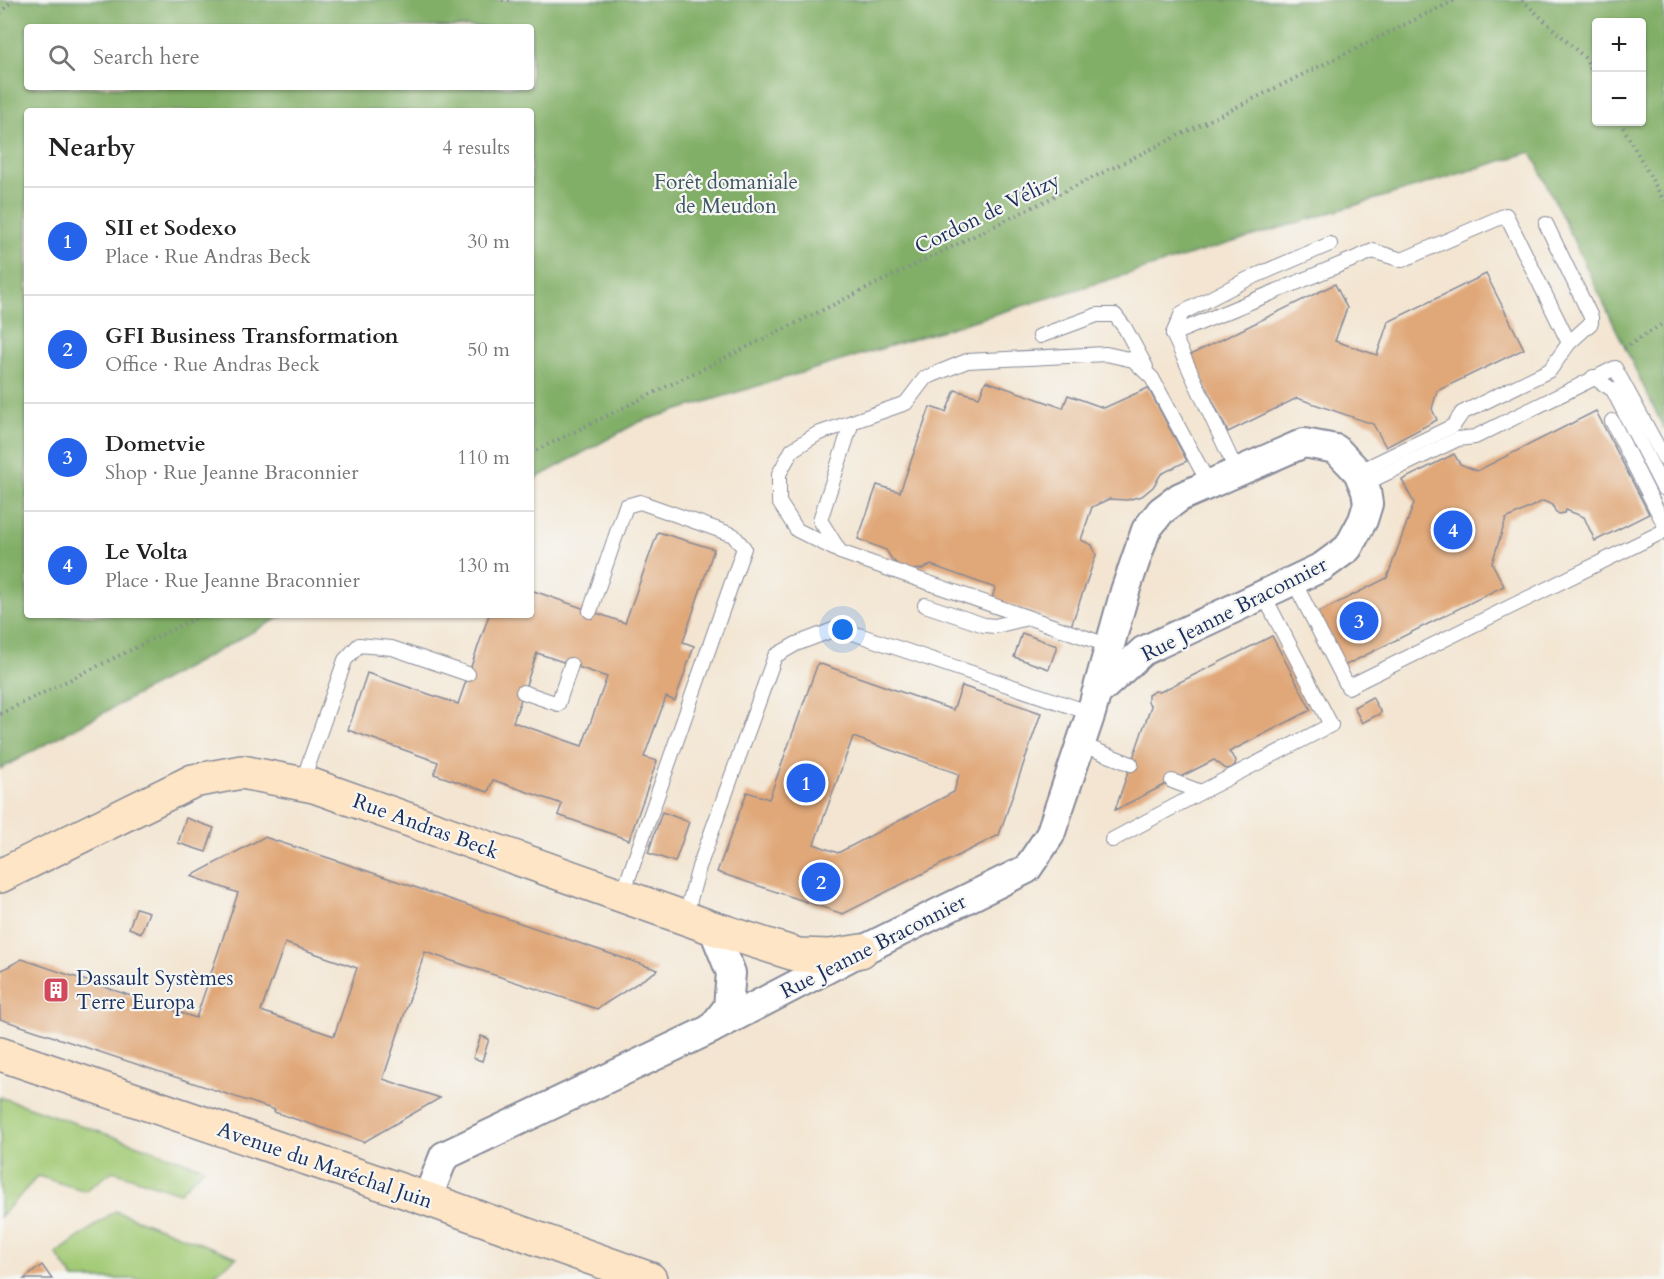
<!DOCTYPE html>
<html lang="en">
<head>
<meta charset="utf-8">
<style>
  body { margin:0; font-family:Cardo,serif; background:#f2f2f2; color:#222 }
  .controls { position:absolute; right:18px; top:18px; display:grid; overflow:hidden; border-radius:6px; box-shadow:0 2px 4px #0004 }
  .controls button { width:54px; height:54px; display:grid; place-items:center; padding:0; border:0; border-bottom:2px solid #e0e0e0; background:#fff; color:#222; font:30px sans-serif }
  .you { position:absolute; left:843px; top:630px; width:21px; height:21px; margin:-15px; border:4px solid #fff; border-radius:50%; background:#1a73e8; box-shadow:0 0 0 9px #1a73e833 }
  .badge { display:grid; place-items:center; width:39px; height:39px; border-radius:50%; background:#2563eb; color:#fff; font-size:20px; font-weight:700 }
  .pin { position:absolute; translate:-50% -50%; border:3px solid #fff; box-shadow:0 2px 6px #0006 }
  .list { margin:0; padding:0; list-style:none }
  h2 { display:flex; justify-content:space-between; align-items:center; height:78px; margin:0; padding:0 24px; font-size:26px }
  h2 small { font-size:20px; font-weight:400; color:#767676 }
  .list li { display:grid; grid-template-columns:39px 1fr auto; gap:18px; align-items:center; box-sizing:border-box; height:108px; padding:0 24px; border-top:2px solid #e0e0e0 }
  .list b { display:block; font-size:22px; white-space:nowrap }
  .list p { margin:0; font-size:20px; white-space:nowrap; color:#767676 }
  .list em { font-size:20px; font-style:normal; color:#767676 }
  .icon { flex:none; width:33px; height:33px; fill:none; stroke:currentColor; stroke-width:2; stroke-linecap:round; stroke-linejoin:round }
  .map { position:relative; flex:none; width:1664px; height:1279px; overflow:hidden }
  .search { position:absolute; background:#fff; box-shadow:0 2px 4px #0004; left:24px; top:24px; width:510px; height:66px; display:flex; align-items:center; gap:15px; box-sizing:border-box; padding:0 21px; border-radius:6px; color:#767676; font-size:22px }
  .panel { position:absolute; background:#fff; box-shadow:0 2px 4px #0004; left:24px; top:108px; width:510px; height:510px; border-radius:6px }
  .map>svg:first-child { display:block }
  .green { fill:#a3cb76; stroke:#5f7d6a; stroke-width:1.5 }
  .forest { fill:#82af67; stroke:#4e6f62; stroke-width:1.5; fill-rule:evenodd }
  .building { fill:#e0a778; fill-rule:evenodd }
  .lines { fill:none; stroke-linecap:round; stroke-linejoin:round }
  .lane-casing { stroke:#878a98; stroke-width:16 }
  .street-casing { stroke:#878a98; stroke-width:32 }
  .secondary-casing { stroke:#878a98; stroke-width:36 }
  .path { stroke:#878a98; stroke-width:4; stroke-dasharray:1.5 4.5; stroke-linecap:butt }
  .lane { stroke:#fff; stroke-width:14 }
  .street { stroke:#fff; stroke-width:28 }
  .secondary { stroke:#fde5c5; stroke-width:33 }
  .labels { text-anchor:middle; stroke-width:4.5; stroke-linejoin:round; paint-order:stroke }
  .park-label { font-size:21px; fill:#3d5664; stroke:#f6f6f2 }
  .street-label { font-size:21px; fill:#1b2f5e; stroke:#f6f6f2 }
  .poi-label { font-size:21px; fill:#1b2f5e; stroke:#f6f6f2; text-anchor:start }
</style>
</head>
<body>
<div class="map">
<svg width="1664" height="1279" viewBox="0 0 1664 1279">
  <rect width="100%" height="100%" fill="#f6f6f2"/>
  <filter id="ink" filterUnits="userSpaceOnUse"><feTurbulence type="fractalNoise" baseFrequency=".0167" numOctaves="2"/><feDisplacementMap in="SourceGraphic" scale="12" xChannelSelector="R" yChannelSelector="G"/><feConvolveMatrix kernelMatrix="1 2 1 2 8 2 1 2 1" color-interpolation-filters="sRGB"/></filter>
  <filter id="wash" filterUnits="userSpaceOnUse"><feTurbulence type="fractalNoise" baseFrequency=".008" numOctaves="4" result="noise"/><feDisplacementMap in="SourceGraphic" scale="24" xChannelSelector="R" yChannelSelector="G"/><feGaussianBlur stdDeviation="1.35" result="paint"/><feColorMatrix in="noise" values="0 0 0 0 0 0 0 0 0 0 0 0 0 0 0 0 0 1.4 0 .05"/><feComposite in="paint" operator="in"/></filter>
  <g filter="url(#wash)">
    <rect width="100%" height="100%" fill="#f3e5d1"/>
    <g class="green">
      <path d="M0,1097L204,1168L179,1193L113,1171L85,1191L38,1176L0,1217Z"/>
      <path d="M115,1211L237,1257L209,1279H74L56,1254Z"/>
    </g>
    <path class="forest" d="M0,0H1664V429L1531,152L639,422L531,481V111H27V615H284L0,769ZM1596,22H1642V122H1596ZM27,27H531V87H27Z"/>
    <g id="blocks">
      <g class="building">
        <path d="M1486,274L1524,349L1437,391L1432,409L1437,420L1386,447L1373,424L1297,398L1228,432L1190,355L1335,284L1347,308L1335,341L1377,355L1388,322Z"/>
        <path d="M986,381L1063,408L1068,395L1104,408L1148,388L1187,461L1161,474L1153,487L1142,496L1127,500L1109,499L1092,507L1081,540L1092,545L1096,555L1071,626L992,599L995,588L931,565L922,569L912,570L898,565L891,558L886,550L858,539L877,485L900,492L930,407L946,412L955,390L979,397Z"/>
        <path d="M1596,411L1649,514L1595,541L1584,517L1566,510L1564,513L1559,514L1555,511L1553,505L1543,501L1506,519L1492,563L1504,586L1344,666L1317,613L1387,578L1414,503L1402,480L1454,454L1460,464L1477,471Z"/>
        <path d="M658,532L714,549L683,642L694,646L675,701L666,697L644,757L657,761L629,840L558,815L562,804L493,780L488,792L434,774L438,762L348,730L367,673L458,704L489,615H531V590L625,623ZM537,653L607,677L582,746L513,722Z"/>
        <path d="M1022,633L1057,646L1049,669L1014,657Z"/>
        <path d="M1272,636L1311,710L1229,752L1236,760L1235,765L1231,768L1226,769L1214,760L1115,810L1151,706L1148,702V695L1155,691L1160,692Z"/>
        <path d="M818,663L953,710L962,686L1041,713L999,835L843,914L717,872L747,792L769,799ZM853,737L959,774L954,792L838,853L814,844Z"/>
        <path d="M1372,697L1381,713L1362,723L1354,707Z"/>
        <path d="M662,812L689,822L675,862L648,853Z"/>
        <path d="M186,818L214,828L206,852L178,843Z"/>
        <path d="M264,837L332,859L658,970L597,1009L425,952L383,1079L440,1098L364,1142L274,1112L275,1110L0,1019V971L22,959L196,1018L238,893L191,876ZM285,943L357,968L334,1036L261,1011Z"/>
        <path d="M136,908L149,912L141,933L129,928Z"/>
        <path d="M481,1036L489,1039L482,1061L473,1058Z"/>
        <path d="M42,1265L52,1279H24Z"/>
      </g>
    </g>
  </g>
  <g filter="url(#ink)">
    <use href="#blocks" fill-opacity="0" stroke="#878a98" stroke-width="1.5"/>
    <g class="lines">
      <g class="lane-casing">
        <g id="lane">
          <path d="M1173,334L1182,313L1248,279L1330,244"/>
          <path d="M1040,336L1097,315H1115L1125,328L1146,367"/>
          <path d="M1593,377L1613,390L1663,488"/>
          <path d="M1612,421L1664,524"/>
          <path d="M1237,472L1173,334L1373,251L1402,260L1506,215L1569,343"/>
          <path d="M1358,472L1453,426L1462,413L1550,370L1569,343L1591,323V317L1546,224"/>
          <path d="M1364,484L1458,439L1475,437L1615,368L1664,458"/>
          <path d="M839,551L797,530L779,502V474L792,450L817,434L852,422"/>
          <path d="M1293,580L1348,687L1664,531"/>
          <path d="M925,605L984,625L995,626L1028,618"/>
          <path d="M590,611L626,506L640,502L733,535L744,548L622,896"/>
          <path d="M1110,646L840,552L820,520L852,422L906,403L925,378L967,361L1106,354L1133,360L1152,378L1209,484"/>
          <path d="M523,692L558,704L571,665"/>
          <path d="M1080,744L1131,764"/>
          <path d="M1172,781L1201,792L1331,725L1263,594"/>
          <path d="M302,783L345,660L359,645L392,648L468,674"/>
          <path d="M1112,840L1201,792"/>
          <path d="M685,918L699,867L775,656L796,644L838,628L1091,713"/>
        </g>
      </g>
      <g class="street-casing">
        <g id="street">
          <path d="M711,1029L728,1007L731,973L713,928"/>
          <path d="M427,1199L444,1156L711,1029L861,951L1027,869L1050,835L1091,713L1125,591L1146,530L1161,511L1180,497L1304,443L1336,449L1358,472L1366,491L1368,504L1363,520L1348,548L1322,567L1143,651L1096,694"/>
        </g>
      </g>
      <g class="secondary-casing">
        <g id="secondary">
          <path d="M0,876L193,781L242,772L314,786L713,928L798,955L830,956L861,951"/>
          <path d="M0,1054L427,1199L650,1279"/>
        </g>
      </g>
      <g class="path">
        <path d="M502,0H510"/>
        <path d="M1522,0L1585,58L1596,79"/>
        <path d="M0,13L13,0"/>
        <path d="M1620,122L1664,201"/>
        <path d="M1624,348L1664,323"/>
        <path d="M531,453L1455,0"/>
        <path d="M0,714L202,615"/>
      </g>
      <use href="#lane" class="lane"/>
      <use href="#street" class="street"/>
      <use href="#secondary" class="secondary"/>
    </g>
  </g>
  <defs>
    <g id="building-square" transform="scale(1.35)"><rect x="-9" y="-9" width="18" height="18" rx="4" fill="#d1495b" stroke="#f6f6f2"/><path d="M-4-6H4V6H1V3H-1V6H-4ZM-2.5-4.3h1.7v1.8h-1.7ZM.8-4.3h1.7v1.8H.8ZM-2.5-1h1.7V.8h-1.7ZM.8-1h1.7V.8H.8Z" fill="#fff"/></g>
  </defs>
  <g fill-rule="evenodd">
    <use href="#building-square" x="56" y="990"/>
  </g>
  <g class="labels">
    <g class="park-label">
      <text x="726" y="189">Forêt domaniale<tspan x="726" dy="24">de Meudon</tspan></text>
    </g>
    <g class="street-label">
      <text transform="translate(987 213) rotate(-26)" y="7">Cordon de Vélizy</text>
      <text transform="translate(1234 609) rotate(-27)" y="7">Rue Jeanne Braconnier</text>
      <text transform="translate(426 826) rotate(20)" y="7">Rue Andras Beck</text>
      <text transform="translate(873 946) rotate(-27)" y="7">Rue Jeanne Braconnier</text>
      <text transform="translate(325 1165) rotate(19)" y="7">Avenue du Maréchal Juin</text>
    </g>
    <g class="poi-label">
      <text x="76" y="985">Dassault Systèmes<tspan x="76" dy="24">Terre Europa</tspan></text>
    </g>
  </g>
</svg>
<div class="controls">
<button>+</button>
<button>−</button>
</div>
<div class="you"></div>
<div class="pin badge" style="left:806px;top:783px">1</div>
<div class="pin badge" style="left:821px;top:882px">2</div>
<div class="pin badge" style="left:1359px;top:621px">3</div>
<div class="pin badge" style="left:1453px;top:530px">4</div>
<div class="search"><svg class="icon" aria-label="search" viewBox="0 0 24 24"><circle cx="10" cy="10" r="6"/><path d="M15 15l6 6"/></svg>Search here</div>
<section class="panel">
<h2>Nearby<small>4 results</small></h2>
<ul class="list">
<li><span class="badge">1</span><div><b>SII et Sodexo</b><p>Place · Rue Andras Beck</p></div><em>30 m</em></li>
<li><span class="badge">2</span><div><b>GFI Business Transformation</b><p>Office · Rue Andras Beck</p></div><em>50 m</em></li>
<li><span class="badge">3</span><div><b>Dometvie</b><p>Shop · Rue Jeanne Braconnier</p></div><em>110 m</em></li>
<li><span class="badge">4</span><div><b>Le Volta</b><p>Place · Rue Jeanne Braconnier</p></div><em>130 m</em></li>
</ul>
</section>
</div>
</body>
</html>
